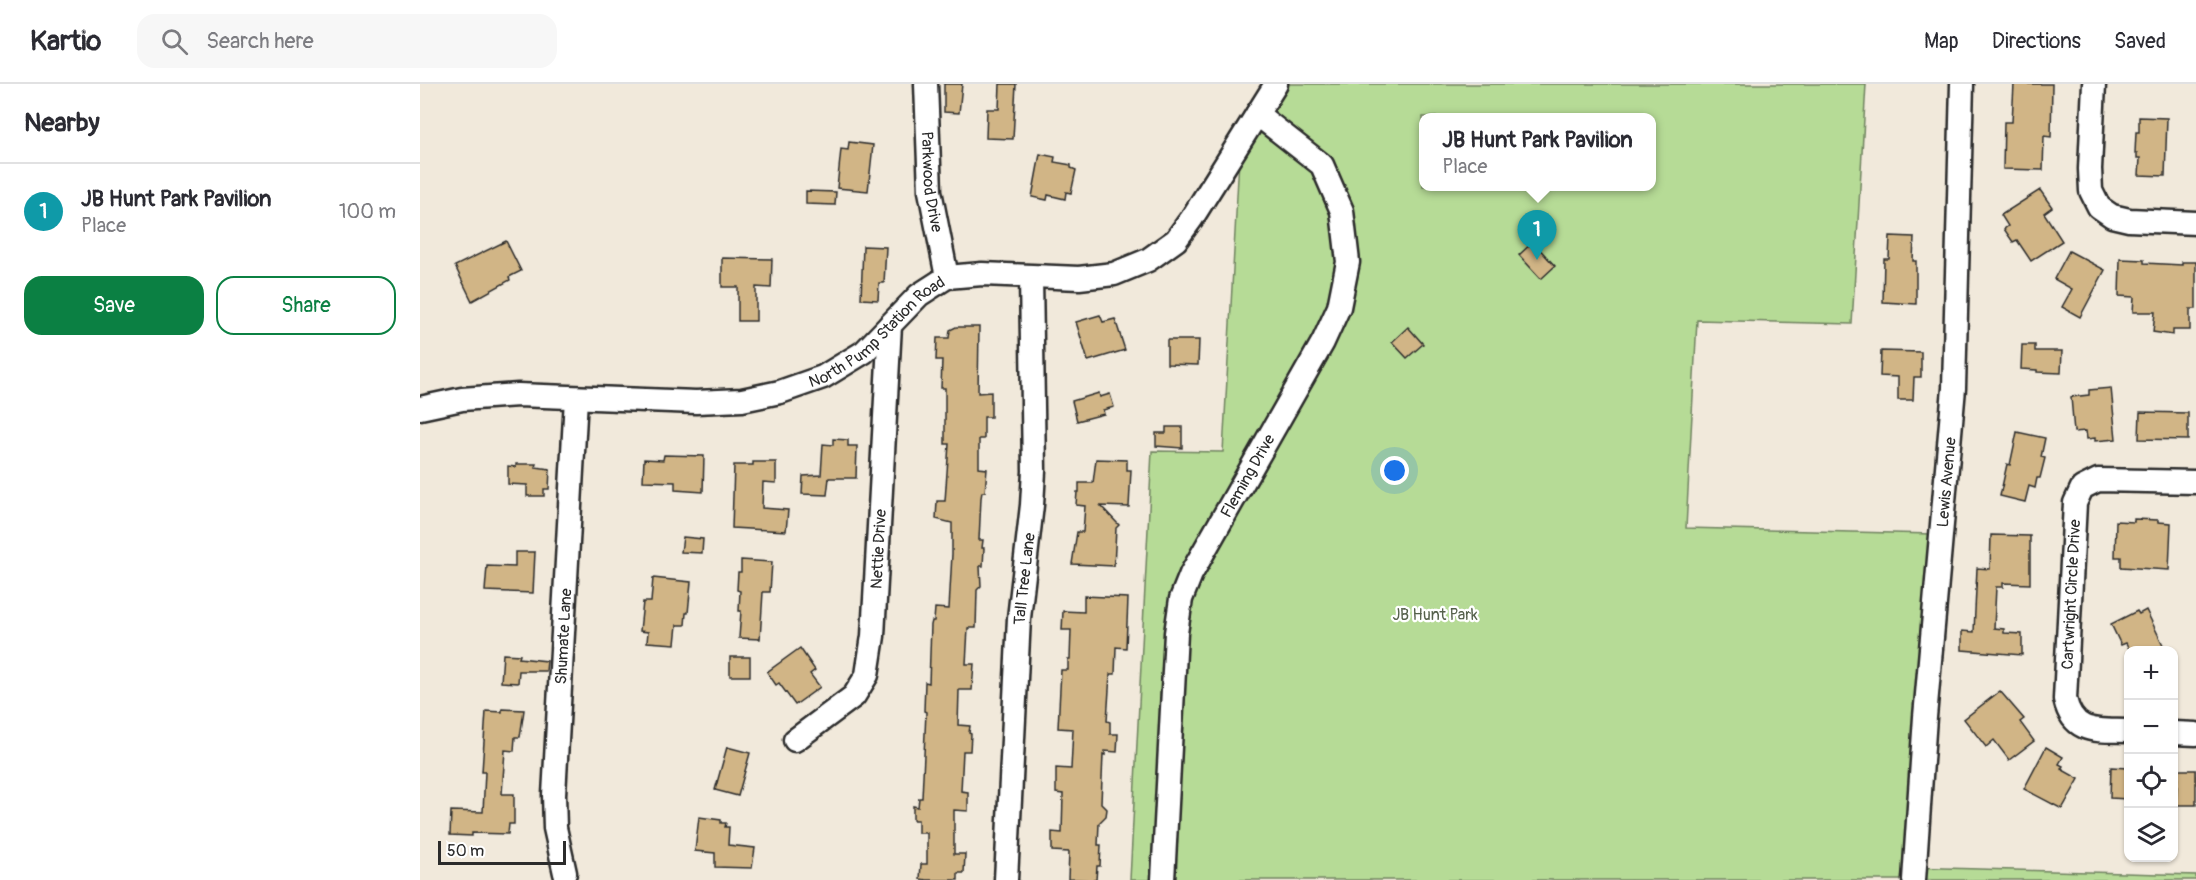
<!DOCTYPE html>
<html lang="en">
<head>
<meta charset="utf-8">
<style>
  body { margin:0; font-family:Pangolin,sans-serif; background:#f7f7f7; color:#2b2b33 }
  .controls { position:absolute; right:18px; bottom:18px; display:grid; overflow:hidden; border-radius:12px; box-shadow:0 2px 4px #0004 }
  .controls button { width:54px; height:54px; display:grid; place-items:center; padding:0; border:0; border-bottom:2px solid #e1e1e2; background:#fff; color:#2b2b33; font:30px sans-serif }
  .scale { position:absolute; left:18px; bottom:15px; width:128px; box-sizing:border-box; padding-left:6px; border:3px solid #2b2b2b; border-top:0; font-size:16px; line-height:21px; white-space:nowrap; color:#2b2b2b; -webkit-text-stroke:4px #fff; paint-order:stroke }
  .you { position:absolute; left:975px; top:387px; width:21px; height:21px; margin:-15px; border:4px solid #fff; border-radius:50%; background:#1a73e8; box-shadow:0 0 0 9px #1a73e833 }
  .badge { display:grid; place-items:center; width:39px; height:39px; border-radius:50%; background:#0b8043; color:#fff; font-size:20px; font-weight:700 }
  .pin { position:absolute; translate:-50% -50px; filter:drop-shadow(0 2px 3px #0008) }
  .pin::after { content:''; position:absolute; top:32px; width:21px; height:18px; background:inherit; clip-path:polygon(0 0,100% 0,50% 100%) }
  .popup { position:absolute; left:999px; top:29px; width:237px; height:78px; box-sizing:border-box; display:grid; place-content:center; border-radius:12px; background:#fff; filter:drop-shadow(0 2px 4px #0005); font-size:20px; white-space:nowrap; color:#7c7c81 }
  .popup b { font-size:22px; color:#2b2b33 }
  .popup::after { content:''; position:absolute; left:50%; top:100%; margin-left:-12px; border:12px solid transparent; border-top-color:#fff }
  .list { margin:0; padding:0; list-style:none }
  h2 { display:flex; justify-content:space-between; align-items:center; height:78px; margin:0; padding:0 24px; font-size:26px }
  h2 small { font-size:20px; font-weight:400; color:#7c7c81 }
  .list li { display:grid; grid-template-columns:39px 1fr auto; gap:18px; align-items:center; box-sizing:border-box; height:96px; padding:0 24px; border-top:2px solid #e1e1e2 }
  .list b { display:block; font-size:22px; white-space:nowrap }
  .list p { margin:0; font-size:20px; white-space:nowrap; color:#7c7c81 }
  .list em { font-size:20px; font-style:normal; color:#7c7c81 }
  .actions { display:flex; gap:12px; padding:18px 24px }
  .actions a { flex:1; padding:14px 0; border:2px solid #0b8043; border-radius:18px; text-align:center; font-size:21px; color:#0b8043 }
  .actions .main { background:#0b8043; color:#fff }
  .icon { flex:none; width:33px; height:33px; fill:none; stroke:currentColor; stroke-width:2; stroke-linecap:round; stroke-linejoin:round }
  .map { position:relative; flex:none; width:1776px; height:796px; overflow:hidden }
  header { display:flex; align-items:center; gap:36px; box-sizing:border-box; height:84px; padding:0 30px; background:#fff; border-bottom:2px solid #e1e1e2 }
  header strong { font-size:28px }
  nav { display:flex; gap:33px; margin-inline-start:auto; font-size:21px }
  .search { width:420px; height:54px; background:#f7f7f7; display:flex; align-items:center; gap:15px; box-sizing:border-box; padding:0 21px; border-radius:18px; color:#7c7c81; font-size:22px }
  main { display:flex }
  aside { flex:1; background:#fff }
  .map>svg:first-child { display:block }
  .green { fill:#b6db96; stroke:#708360; stroke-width:1.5; fill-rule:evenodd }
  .building { fill:#d1b586; stroke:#2b2b2b; stroke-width:1.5 }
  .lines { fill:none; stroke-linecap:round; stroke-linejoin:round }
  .minor-casing { stroke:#2b2b2b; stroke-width:27 }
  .minor { stroke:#fff; stroke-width:22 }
  .labels { text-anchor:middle; stroke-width:4.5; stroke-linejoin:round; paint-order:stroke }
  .street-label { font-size:16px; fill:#2b2b2b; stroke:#fff }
  .park-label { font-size:16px; fill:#55604b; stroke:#fff }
</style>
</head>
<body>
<header>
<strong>Kartio</strong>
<div class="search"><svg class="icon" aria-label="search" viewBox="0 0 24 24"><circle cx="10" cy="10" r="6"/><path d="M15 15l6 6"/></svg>Search here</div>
<nav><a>Map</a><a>Directions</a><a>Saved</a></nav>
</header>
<main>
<aside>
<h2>Nearby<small></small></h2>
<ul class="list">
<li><span class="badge" style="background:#0f9aa8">1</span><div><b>JB Hunt Park Pavilion</b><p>Place</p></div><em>100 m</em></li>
</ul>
<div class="actions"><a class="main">Save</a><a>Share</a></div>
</aside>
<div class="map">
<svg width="1776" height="796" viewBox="0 0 1776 796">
  <rect width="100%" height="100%" fill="#f1e9db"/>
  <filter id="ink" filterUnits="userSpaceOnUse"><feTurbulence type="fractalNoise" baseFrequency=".0167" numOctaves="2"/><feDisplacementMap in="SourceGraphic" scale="12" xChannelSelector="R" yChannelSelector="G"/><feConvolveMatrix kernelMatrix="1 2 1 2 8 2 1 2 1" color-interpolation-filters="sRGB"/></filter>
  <g filter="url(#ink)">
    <path class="green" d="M856,0H1446L1432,240L1277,236L1266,444L1512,450L1488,783L1776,791V796H710L732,367L803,368L820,57ZM1003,33H1231V102H1003Z"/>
    <g class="building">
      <path d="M524,0H542L539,29L524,28Z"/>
      <path d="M580,0H596L593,55L566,54L567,25H579Z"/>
      <path d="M1594,0H1632L1631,53L1624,52L1623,86L1583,85L1584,38H1592Z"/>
      <path d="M1719,33L1747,34L1745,92L1719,91L1720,74H1717V69H1715L1716,48H1719Z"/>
      <path d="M429,58L453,61L448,107L417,104L421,65L428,66Z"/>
      <path d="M620,70L635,73L634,78L651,81V84L656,86L651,109L646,108L645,115L628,111L627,116L612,113Z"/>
      <path d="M1620,106L1632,123L1624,129L1642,157L1611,177L1597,156L1593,158L1584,145L1588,142L1581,131Z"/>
      <path d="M386,107L416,108L415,121L386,120Z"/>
      <path d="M1470,152L1494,153L1493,177H1496V220L1463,218L1464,175H1469Z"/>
      <path d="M86,157L101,187L89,193L90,196L52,217L35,182Z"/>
      <path d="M1113,158L1135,182L1121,195L1099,171Z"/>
      <path d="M443,162L466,163L464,199H459L458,216L441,215Z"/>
      <path d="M1649,167L1685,186L1660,233L1642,223L1652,205L1634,195Z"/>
      <path d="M302,174L352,175L351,204L336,203V237H318V203H302Z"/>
      <path d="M1700,175L1724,176V179L1762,181V178H1776V225H1770V246H1753V251L1733,248L1735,228H1713L1714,213L1699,212Z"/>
      <path d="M680,231L683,238L695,235L705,266L668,277L656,238Z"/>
      <path d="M536,243H559L558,309L571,308V333H564V355H559V384L567,385L565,408H562L561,414L559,456H563L562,464H564L563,482H560L561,502L557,506L556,544H548L546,580H554L552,606H539L538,641L550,642L549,649L551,650L550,667H543L541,707L548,708V727L534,726V770H545L544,789H538V796H507L500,795L501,780H507V749H498V736H493V722L498,723L499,714H502L506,628L504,627L505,598L509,599L511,541L512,537H514L515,524L529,525L532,470V439L516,435L517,417H525L529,360H525V304H521L522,276H516L517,254H529L530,246Z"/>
      <path d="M988,243L1003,260L987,274L972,258Z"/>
      <path d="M747,256H779L778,281L747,280Z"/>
      <path d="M1602,261H1615V267H1642L1641,289L1617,288V286L1601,285Z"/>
      <path d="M1461,267L1501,268V293H1494L1493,316H1478V293L1460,292Z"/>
      <path d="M1691,304L1696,355L1675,357V354L1667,355L1666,347L1654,348L1651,313L1669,311V306Z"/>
      <path d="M679,309L680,313L690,310L694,323L683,326L684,330L657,337L652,317Z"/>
      <path d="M1720,328L1768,329V356L1719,355Z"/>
      <path d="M746,343H762V364L736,362V349H746Z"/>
      <path d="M1597,348L1625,354L1621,373L1625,374L1620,394H1617L1615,404L1609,402L1605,418L1580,412L1587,380L1590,381Z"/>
      <path d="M413,355L428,356V362H437L436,394H409L407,411L382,410L383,392L401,391L403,360L413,361Z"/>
      <path d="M244,371L284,372L283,408L255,406V398L223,397L224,375L243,376Z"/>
      <path d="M676,375L707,376V386H711L709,423L681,422L699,441L696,444L694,482L652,480L657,448H663L665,422L656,421L657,408H659V399H673Z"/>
      <path d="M333,378H356V399L343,398L342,424L368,426L366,447L312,444L314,381H333Z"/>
      <path d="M96,380H116L115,383L130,385L129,405H124V412H107V401L88,400V382L96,383Z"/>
      <path d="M1714,435L1738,436V438L1751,439L1749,486L1701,483V473H1695L1696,437L1714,438Z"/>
      <path d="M1571,451L1610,452V500L1583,499V503H1576L1574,544L1584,545V549L1602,550V571L1542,566V547L1554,548L1557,484L1570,485Z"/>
      <path d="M263,453L283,455L282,469L261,468Z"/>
      <path d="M95,468H115L113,509L65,507L67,482L95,483Z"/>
      <path d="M321,476L352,478L350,508H343L340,555L319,554L321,527H319L320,507L317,506L318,488H321Z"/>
      <path d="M233,494L271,498L268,529H266L265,541H257L255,560L227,558L228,548L220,547L223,518H231Z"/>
      <path d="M664,512L708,514L706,564L696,563L695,590H690L687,637L690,638V650H698L697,668L685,667V671L683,670L681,719L687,725L686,732L679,739L678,761H681L680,782H677L676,796L648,795L649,768L632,767V748L642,749L643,710L636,709V684L651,685L653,645L638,644L641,586H648V575H650L651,546H642L643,527L664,528Z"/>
      <path d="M1726,526L1746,567H1710L1706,559L1701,561L1691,540L1717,527L1719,530Z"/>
      <path d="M380,564L395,586L390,590L400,603L375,621L359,599L356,601L347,588Z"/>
      <path d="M83,570L100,571L99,574L127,577L126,587H99L98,599L81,598Z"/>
      <rect x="310" y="573" width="20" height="19"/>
      <path d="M1580,607L1604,635L1600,638L1614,657L1589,676L1574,656L1566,663L1544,635Z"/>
      <path d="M82,625L104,626L100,653H95L94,667L85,666L82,710H94V740H89L88,750L52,749V752L30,751L31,727L63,728L65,688H62L66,627L82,628Z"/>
      <path d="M307,663L330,669L318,712L295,706Z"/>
      <path d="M1626,663L1643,673L1639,680L1643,682L1641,685L1659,695L1642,725L1604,705Z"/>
      <path d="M1691,683L1708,684V715L1690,714Z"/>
      <path d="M1758,686H1776V721H1756Z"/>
      <path d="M279,733L301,736V739H306L305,743H309L308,761L335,764L332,784L295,783V769L275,767Z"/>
    </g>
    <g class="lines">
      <g class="minor-casing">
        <g id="minor">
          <path id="s1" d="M506,0L510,107L527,193"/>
          <path d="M1674,0L1670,85L1671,107L1679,123L1692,132L1709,136L1776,139"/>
          <path id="s2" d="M0,324L42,315L98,311L276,318L322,316L360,308L403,293L444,268L499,211L527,193L562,190L659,194L694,190L728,176L756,156L772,134L856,0"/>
          <path id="s3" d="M1708,647C1678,646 1653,651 1645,615L1655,419L1662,404L1678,396L1776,398"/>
          <path d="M1754,649L1776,650"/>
          <path id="s4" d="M375,656L434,612L447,591L453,552L470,241"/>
          <path id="s5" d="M145,789L135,744L134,711L156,314"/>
          <path id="s6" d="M586,796L599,534L612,421L614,387L611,193"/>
          <path id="s7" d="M743,796L756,549L761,515L771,490L903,258L919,223L928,178L922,127L902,81L837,30"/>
          <path id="s8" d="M1494,796L1505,633L1534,304L1542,0"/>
        </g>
      </g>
      <use href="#minor" class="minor"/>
    </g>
  </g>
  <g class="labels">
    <g class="street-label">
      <text dy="6" stroke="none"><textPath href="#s1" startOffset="98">Parkwood Drive</textPath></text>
      <text dy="6" stroke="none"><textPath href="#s2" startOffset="478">North Pump Station Road</textPath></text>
      <text dy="6" stroke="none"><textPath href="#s7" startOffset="422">Fleming Drive</textPath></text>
      <text dy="6" stroke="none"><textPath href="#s8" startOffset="399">Lewis Avenue</textPath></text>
      <text dy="6" stroke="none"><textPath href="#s4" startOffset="225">Nettie Drive</textPath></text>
      <text dy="6" stroke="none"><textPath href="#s6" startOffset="302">Tall Tree Lane</textPath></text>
      <text dy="6" stroke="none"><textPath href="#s3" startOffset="184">Cartwright Circle Drive</textPath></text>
      <text dy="6" stroke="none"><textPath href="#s5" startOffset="238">Shumate Lane</textPath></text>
    </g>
    <g class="park-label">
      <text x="1015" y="536">JB Hunt Park</text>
    </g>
  </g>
</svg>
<div class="controls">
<button>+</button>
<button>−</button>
<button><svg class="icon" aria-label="locate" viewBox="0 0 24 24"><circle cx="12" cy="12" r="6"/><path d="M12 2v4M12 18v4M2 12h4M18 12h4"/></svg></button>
<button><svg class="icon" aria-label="layers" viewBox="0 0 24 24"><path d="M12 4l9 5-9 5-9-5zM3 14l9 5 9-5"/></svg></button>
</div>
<div class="scale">50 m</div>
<div class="you"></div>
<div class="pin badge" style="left:1117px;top:176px;background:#0f9aa8">1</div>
<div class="popup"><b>JB Hunt Park Pavilion</b>Place</div>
</div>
</main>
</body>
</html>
